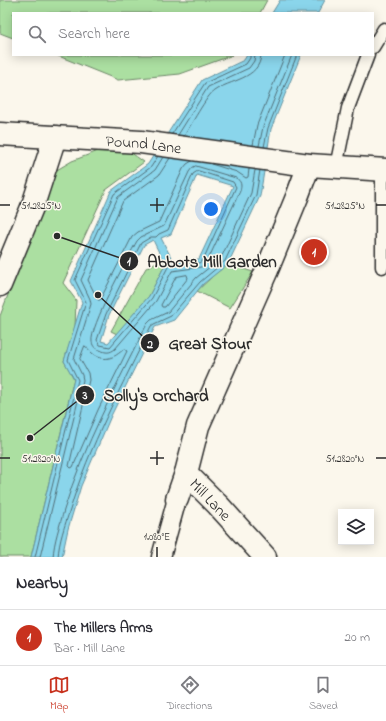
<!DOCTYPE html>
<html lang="en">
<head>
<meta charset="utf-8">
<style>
  body { margin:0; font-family:"Indie Flower",sans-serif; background:#f7f7f7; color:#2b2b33 }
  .controls { position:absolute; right:12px; bottom:12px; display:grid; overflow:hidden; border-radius:0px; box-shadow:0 2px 10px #0003 }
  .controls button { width:36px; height:36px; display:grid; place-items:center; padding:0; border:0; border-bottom:1px solid #e1e1e2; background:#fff; color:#2b2b33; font:20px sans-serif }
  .you { position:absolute; left:211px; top:209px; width:14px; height:14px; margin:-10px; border:3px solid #fff; border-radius:50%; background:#1a73e8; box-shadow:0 0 0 6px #1a73e833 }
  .badge { display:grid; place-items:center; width:26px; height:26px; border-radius:50%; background:#c8321e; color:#fff; font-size:13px; font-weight:700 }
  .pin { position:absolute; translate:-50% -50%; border:2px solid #fff; box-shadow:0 1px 4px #0006 }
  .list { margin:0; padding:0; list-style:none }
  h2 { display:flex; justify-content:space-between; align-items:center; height:52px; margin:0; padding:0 16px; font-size:17px }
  h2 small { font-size:13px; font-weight:400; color:#7c7c81 }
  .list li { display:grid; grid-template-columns:26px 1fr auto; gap:12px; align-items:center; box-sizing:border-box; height:56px; padding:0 16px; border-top:1px solid #e1e1e2 }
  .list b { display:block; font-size:15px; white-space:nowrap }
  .list p { margin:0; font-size:13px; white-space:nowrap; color:#7c7c81 }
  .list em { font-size:13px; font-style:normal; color:#7c7c81 }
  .icon { flex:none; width:22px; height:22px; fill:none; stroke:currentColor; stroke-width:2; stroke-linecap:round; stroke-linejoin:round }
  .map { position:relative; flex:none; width:386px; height:557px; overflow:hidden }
  .search { position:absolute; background:#fff; box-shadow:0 2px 10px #0003; left:12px; right:12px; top:12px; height:44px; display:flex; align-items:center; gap:10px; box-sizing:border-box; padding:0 14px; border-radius:0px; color:#7c7c81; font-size:15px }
  .sheet { height:108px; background:#fff }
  nav { display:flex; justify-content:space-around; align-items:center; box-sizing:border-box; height:56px; border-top:1px solid #e1e1e2; background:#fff; font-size:11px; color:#7c7c81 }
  nav a { display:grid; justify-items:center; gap:2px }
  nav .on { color:#c8321e }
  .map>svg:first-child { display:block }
  .green { fill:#abdfa1; stroke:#6b8566 }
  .water { fill:#8ad5eb; stroke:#64919e; fill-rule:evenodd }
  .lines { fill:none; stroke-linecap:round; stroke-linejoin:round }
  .shore { stroke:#516f78; stroke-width:1 }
  .service-casing { stroke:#2b2b2b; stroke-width:15 }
  .pedestrian-casing { stroke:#2b2b2b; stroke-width:21 }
  .minor-casing { stroke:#2b2b2b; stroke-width:25 }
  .service { stroke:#fbf7ec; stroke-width:12 }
  .pedestrian { stroke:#fbf7ec; stroke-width:18 }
  .minor { stroke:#fbf7ec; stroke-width:22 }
  .ticks { fill:none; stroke:#2b2b2b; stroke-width:1.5 }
  .labels { text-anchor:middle; stroke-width:3; stroke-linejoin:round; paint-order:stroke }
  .street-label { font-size:16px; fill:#2b2b2b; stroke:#fbf7ec }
  .ticks-label { font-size:10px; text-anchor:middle; fill:#2b2b2b; stroke:#fbf7ec; stroke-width:3; stroke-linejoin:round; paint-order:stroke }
  .leader { fill:none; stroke:#2b2b2b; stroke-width:1.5 }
  .callout-dot { fill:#2b2b2b; stroke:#fbf7ec; stroke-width:1.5 }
  .mark-label { font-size:12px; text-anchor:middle; font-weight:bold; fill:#fff }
  .callout-label { font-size:17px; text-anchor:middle; font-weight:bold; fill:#2b2b2b; stroke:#fbf7ec; stroke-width:3; stroke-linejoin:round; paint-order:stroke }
</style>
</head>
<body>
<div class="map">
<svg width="386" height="557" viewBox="0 0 386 557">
  <rect width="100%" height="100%" fill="#fbf7ec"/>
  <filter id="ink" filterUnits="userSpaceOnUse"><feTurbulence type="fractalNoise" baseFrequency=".025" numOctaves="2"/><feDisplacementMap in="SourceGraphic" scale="8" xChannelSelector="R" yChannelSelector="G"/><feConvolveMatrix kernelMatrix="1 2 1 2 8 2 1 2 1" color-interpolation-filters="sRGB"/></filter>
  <g filter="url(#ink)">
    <g class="green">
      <path d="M0,0H267L260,13H13V38L0,33Z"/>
      <path d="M56,55H233L180,74L118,80Z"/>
      <path d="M101,150L130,152L144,162L106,190L63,283L76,300L75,328L64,361L74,378L31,557H0V316L55,171L72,161Z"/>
      <path d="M162,259L165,265L149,296L117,334L111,331L146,268Z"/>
      <path d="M228,264L253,272L230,308L197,291L215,274Z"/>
    </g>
    <g class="water">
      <path d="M280,0H325L318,13H272Z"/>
      <path d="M247,55H301L271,129L260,196L228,264L203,284L174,320L155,327L111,416L81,486L68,529L62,557H31L74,379L64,361L82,302L71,281L111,191L148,164L202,80L244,60ZM197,175L233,186L199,259L173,261L161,238L171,234ZM153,240L165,265L149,296L108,343L101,341L109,315L144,245Z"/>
    </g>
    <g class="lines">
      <g class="shore">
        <path d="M172,134L205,83L246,64L250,58V55"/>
        <path d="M178,135L208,87L249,68L254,61L255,55"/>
        <path d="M184,136C190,127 207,95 214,91C229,80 260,79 261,55"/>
        <path d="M253,145L257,125L285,55"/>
        <path d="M259,146L263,127L292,55"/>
        <path d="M264,147L268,128L297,55"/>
        <path d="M170,158L159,175L123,201L88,280L98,300H100L132,237L138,232L159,222L183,169L187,164L192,161"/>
        <path d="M211,164L237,172L246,178L248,177L249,169"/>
        <path d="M196,166L236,178C241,181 242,185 240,191L207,262L201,267L172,271L156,301L115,349C110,353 106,353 100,350C96,349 93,347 92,342C89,328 128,257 137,241L141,237L164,226L189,172L192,168Z"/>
        <path d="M199,171L233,182L236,187L203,260L199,263L169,265L152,298L110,347L100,345L97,340L106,314L141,243L151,237H156L159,234L168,230L193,174L196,172Z"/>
        <path d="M187,275L188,278L165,307H162L161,305L176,277Z"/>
        <path d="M85,346C88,348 89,350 92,353C104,363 114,358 124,349L127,351L98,410L73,467L71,468L69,466L89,380L88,373L80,359Z"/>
        <path d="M35,557L78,380L68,360L86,302L75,280L114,194L151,167L158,156"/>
        <path d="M40,557L83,380L82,375L74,359L91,304L90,299L81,280L118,197L155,170L163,157"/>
        <path d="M53,557C54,541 60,525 64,510C84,445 117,384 147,324L151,320L168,312L196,278L221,258L251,193L255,170"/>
        <path d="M58,557C59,541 65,525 70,510C89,446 122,386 151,326L154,324L171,316L200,282L225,261L256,195L260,170"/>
      </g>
      <g class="service-casing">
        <g id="service">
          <path d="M373,47L384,29"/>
          <path d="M336,167L348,108L368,55"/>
          <path d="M382,170V267"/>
        </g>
      </g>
      <g class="pedestrian-casing">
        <path id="pedestrian" d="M161,557L177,499"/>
      </g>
      <g class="minor-casing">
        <g id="minor">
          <path id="s1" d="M0,134L141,142L309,165L386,170"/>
          <path d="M0,285L33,205L55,137"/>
          <path d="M177,499L186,473"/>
          <path d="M265,557L218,505L186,473L198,426L267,270L297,197L309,165"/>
        </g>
      </g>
      <use href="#service" class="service"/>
      <use href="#pedestrian" class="pedestrian"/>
      <use href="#minor" class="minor"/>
    </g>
  </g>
  <path class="ticks" d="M157,198V212M0,205H10M150,205H164M376,205H386M157,451V465M0,458H10M150,458H164M376,458H386M157,547V557"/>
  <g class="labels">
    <g class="street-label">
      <text dy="6" stroke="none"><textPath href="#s1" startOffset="144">Pound Lane</textPath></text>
      <text transform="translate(211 499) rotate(46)" y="6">Mill Lane</text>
    </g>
  </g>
  <g class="ticks-label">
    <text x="41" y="209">51.2825°N</text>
    <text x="345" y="209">51.2825°N</text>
    <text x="41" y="462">51.2820°N</text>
    <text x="345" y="462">51.2820°N</text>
    <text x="157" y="540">1.080°E</text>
  </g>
  <path class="leader" d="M57 236L129 261M98 295L150 343M30 438L85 395"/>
  <g class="callout-dot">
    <circle cx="57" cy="236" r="4"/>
    <circle cx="98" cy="295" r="4"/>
    <circle cx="30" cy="438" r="4"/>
    <circle cx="129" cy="261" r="10"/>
    <circle cx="150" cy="343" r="10"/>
    <circle cx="85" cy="395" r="10"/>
  </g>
  <g class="mark-label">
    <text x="129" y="265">1</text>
    <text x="150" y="348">2</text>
    <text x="85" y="399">3</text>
  </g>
  <g class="callout-label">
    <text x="212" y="267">Abbots Mill Garden</text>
    <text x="210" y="349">Great Stour</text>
    <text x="156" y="401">Solly's Orchard</text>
  </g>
</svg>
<div class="controls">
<button><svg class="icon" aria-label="layers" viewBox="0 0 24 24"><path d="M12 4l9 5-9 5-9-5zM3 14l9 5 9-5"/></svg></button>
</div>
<div class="you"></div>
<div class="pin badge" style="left:314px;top:252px">1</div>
<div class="search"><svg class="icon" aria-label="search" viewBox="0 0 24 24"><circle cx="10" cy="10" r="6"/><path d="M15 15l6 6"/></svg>Search here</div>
</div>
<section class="sheet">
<h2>Nearby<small></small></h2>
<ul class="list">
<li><span class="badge">1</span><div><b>The Millers Arms</b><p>Bar · Mill Lane</p></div><em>20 m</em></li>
</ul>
</section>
<nav>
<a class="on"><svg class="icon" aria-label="map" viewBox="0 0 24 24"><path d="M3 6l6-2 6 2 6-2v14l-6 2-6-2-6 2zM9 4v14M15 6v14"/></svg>Map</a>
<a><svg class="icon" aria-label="directions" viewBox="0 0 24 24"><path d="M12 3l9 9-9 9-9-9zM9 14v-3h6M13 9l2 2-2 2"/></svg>Directions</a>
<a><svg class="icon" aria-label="saved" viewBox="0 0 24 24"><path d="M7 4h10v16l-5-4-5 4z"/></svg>Saved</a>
</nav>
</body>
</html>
